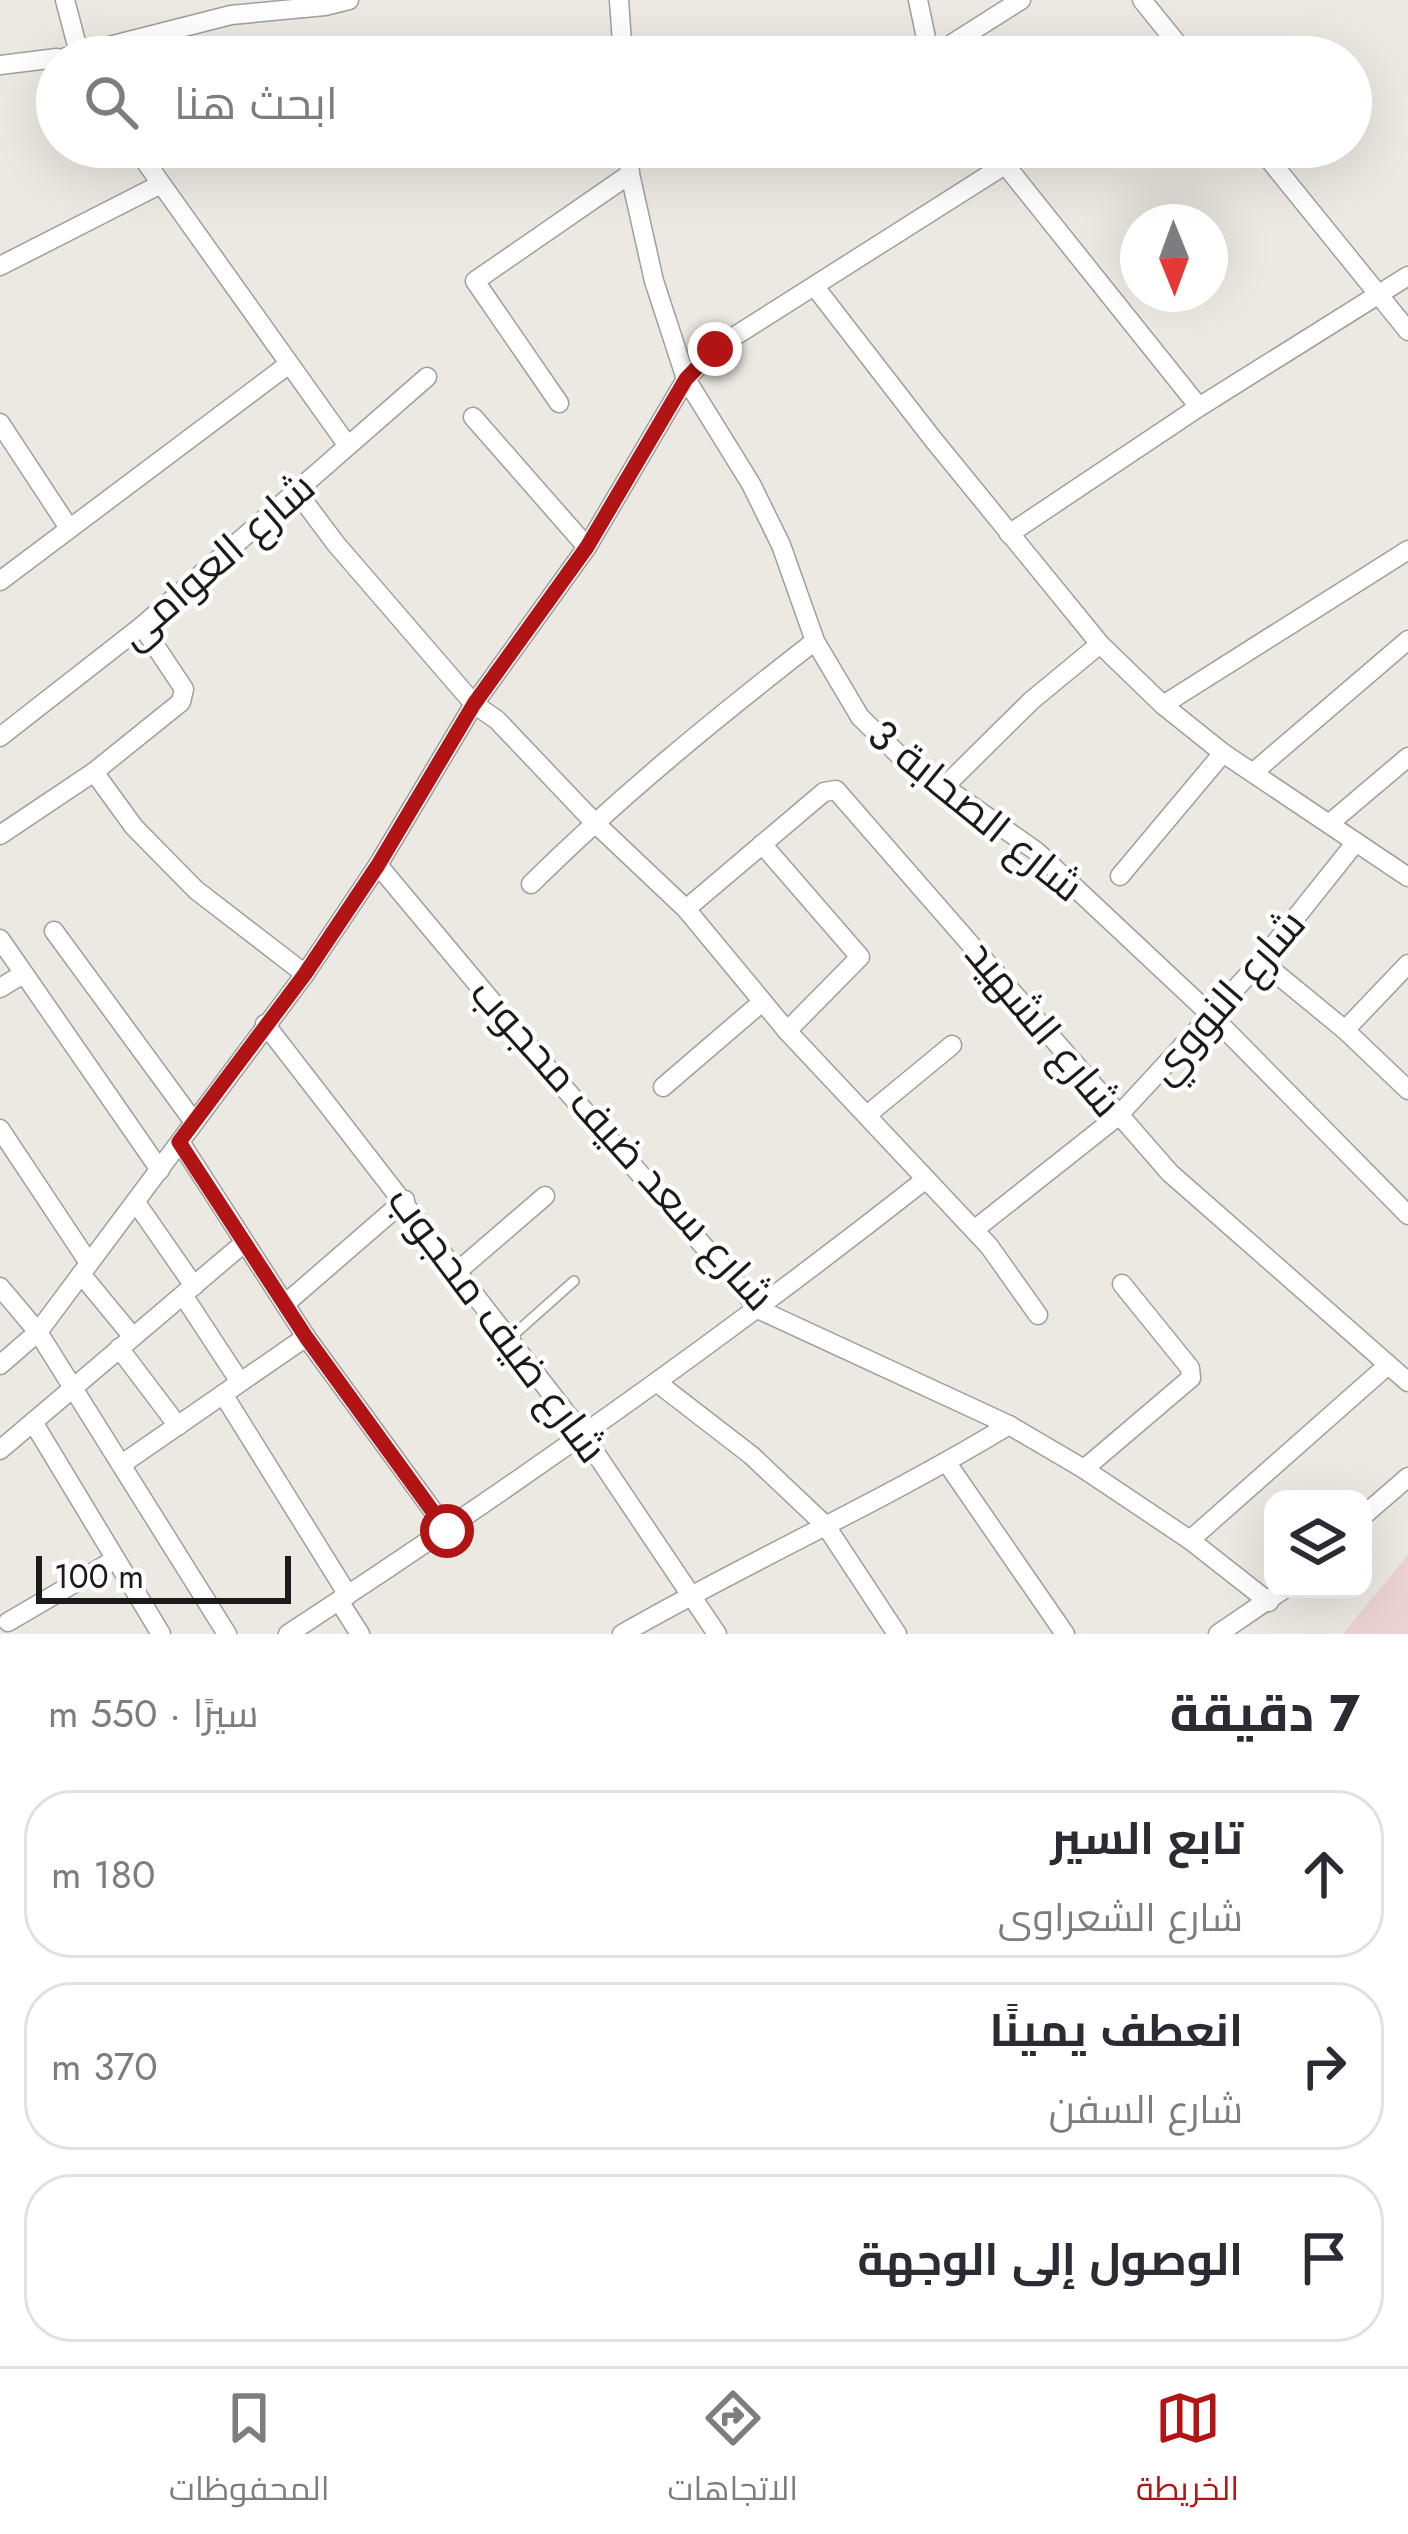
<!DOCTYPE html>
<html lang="ar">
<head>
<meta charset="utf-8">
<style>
  body { margin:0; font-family:Jost,Cairo,sans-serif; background:#f7f7f7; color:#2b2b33; direction:rtl }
  .controls { position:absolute; right:36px; bottom:36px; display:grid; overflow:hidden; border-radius:24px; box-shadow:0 12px 48px #0002 }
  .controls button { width:108px; height:108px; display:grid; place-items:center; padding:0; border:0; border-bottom:3px solid #e1e1e2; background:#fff; color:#2b2b33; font:60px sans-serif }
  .compass { position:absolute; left:1120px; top:204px; width:108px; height:108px; border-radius:50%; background:#fff; box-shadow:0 12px 48px #0002; rotate:179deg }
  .scale { position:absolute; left:36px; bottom:30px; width:255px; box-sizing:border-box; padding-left:12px; border:6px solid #1b1b1b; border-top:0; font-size:33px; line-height:42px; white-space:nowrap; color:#1b1b1b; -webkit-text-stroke:9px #fff; paint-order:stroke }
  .stop { position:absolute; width:36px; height:36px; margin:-27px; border:9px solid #b21415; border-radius:50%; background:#fff }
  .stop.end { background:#b21415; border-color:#fff; box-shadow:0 3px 12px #0008 }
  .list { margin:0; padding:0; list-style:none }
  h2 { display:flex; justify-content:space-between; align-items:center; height:156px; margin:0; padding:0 48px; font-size:51px }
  h2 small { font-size:39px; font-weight:400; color:#7c7c81 }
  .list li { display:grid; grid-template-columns:78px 1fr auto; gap:36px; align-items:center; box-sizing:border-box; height:168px; margin:0 24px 24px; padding:0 24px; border:3px solid #e1e1e2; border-radius:48px }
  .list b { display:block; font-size:45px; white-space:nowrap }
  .list p { margin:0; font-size:39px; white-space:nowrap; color:#7c7c81 }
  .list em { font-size:39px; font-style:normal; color:#7c7c81 }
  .icon { flex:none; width:66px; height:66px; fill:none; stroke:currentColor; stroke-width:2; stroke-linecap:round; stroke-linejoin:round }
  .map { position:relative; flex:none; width:1408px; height:1634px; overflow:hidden; direction:ltr }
  .search { position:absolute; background:#fff; box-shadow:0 12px 48px #0002; left:36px; right:36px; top:36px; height:132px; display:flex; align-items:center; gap:30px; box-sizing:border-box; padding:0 42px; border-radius:66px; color:#7c7c81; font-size:45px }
  .sheet { height:732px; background:#fff }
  nav { display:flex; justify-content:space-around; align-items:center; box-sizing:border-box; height:168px; border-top:3px solid #e1e1e2; background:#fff; font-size:33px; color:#7c7c81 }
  nav a { display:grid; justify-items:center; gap:6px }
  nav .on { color:#b21415 }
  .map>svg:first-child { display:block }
  .commercial { fill:#ebd3d2 }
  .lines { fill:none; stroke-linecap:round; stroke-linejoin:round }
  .lane-casing { stroke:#9f9f9f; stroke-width:12 }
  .street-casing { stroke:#9f9f9f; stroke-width:21 }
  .lane { stroke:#fff; stroke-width:9 }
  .street { stroke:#fff; stroke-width:18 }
  .route { stroke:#b21415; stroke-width:15 }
  .labels { text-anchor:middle; stroke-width:9; stroke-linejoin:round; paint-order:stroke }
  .street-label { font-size:42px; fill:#1b1b1b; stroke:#fff }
</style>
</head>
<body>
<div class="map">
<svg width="1408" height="1634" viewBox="0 0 1408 1634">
  <rect width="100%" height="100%" fill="#ece8e2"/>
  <path class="commercial" d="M1408,1555V1634H1343Z"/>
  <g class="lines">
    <g class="lane-casing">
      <path id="lane" d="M510,1338L574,1281"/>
    </g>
    <g class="street-casing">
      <g id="street">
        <path d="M65,0L80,57"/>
        <path d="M619,0L623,57"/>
        <path d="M918,0L930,57"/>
        <path d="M1142,0L1188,57"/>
        <path d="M66,57L231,15L325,6L349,0"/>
        <path d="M931,57L1021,0"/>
        <path d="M0,65L57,58"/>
        <path d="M135,147L348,446"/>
        <path d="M628,147L630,174L654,281L686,379L751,484L781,545L815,641L860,717L899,755L1036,851L1212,1016L1408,1215"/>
        <path d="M991,147L1199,407"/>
        <path d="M1259,147L1408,331"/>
        <path d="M0,266L161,184"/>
        <path d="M815,287L932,438L1100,644L1163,705L1223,753L1408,877"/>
        <path d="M559,403L475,281L630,174"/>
        <path d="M473,417L587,547"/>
        <path d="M0,423L69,528"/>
        <path d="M297,492L336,544L474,704L497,720L594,822L686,909L787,1031L989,1246L1038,1315"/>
        <path d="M1009,534L1199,407L1408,276"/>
        <path d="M0,581L289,364"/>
        <path d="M1163,705L1408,550"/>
        <path d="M0,737L142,626L427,377"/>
        <path d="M1255,771L1408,640"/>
        <path d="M94,772L134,827L196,890L305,974"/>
        <path d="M945,786L1031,701L1100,644"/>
        <path d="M1330,823L1408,757"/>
        <path d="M0,835L94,772L181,702L184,689L142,626"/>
        <path d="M762,844L860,957L787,1031"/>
        <path d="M378,865L566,1090L760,1310L1009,1425L1084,1469L1190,1540L1269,1602"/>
        <path d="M1120,876L1223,753"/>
        <path d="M531,884C620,796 716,718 815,641"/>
        <path d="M686,909L824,792L836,790L1170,1173L1408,1382"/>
        <path d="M54,931L194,1122"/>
        <path d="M0,939L160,1170"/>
        <path d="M1261,961L1345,1030L1408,1090"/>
        <path d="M0,988L23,974"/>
        <path d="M265,1024L584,1436L717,1634"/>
        <path d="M1345,1030L1408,964"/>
        <path d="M663,1087L761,1003"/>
        <path d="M867,1115L952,1045"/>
        <path d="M0,1129L89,1263"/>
        <path d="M180,1142L306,1337L447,1530"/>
        <path d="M137,1204L194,1286"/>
        <path d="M974,1230L1118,1116L1261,961L1356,842"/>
        <path d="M459,1270L545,1196"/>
        <path d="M81,1274L133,1337"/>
        <path d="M0,1287L38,1332L227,1634"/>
        <path d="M183,1295L240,1382"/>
        <path d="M285,1304L405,1200"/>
        <path d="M119,1348L178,1426"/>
        <path d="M0,1365L38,1332L305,974L378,865L474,704L587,547L686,379L715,349L735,336L1033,147"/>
        <path d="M659,1384L751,1455L826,1526L897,1634"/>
        <path d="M223,1394L348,1595"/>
        <path d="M33,1422L161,1634"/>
        <path d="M0,1450L244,1243"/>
        <path d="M947,1463L1065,1634"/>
        <path d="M122,1464L306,1337"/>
        <path d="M1084,1469L1191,1378L1190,1368L1122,1284"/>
        <path d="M1363,1516L1408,1477"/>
        <path d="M1190,1540L1388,1365"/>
        <path d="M339,1601L360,1634"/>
        <path d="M8,1622L114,1560"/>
        <path d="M288,1634C508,1491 720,1341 926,1179"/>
        <path d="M622,1634C749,1561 884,1501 1009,1425"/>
        <path d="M1218,1634L1284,1589"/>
      </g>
    </g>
    <use href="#lane" class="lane"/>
    <use href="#street" class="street"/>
  </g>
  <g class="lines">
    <path class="route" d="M447,1531L306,1337L179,1142L305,974L378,865L474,704L587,547L686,379L715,349"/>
  </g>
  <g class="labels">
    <g class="street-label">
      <text transform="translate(216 560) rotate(-41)" y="15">شارع العوامى</text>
      <text transform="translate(976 810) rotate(39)" y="15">شارع الصحابة 3</text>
      <text transform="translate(1226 996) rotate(-49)" y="15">شارع النووي</text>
      <text transform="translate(1044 1028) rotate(50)" y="15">شارع الشهيد</text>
      <text transform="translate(623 1144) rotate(48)" y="15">شارع سعد ضيف محجوب</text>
      <text transform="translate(498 1324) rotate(53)" y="15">شارع ضيف محجوب</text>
    </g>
  </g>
</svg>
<div class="controls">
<button><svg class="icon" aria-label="layers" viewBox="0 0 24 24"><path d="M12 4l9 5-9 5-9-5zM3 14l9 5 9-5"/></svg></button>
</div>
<svg class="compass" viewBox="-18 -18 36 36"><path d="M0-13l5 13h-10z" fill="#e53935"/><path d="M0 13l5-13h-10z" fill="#7c7c81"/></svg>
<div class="scale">100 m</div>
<div class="stop" style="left:447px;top:1531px"></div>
<div class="stop end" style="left:715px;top:349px"></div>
<div class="search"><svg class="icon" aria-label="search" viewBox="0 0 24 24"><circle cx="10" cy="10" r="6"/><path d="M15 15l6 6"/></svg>ابحث هنا</div>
</div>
<section class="sheet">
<h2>7 دقيقة<small>سيرًا · 550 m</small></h2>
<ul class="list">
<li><svg class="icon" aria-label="ahead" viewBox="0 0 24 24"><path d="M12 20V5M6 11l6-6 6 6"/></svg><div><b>تابع السير</b><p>شارع الشعراوى</p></div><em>180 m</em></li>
<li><svg class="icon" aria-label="right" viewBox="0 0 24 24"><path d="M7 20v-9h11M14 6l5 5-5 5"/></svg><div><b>انعطف يمينًا</b><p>شارع السفن</p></div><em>370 m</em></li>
<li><svg class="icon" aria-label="arrive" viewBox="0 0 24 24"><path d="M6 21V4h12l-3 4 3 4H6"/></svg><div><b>الوصول إلى الوجهة</b></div></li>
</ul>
</section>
<nav>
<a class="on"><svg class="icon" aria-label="map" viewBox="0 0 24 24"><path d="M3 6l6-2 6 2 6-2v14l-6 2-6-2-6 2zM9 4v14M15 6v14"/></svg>الخريطة</a>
<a><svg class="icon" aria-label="directions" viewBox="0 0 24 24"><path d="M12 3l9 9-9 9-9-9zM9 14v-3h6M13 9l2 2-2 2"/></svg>الاتجاهات</a>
<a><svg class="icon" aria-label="saved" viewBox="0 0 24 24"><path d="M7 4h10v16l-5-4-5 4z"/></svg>المحفوظات</a>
</nav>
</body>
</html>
